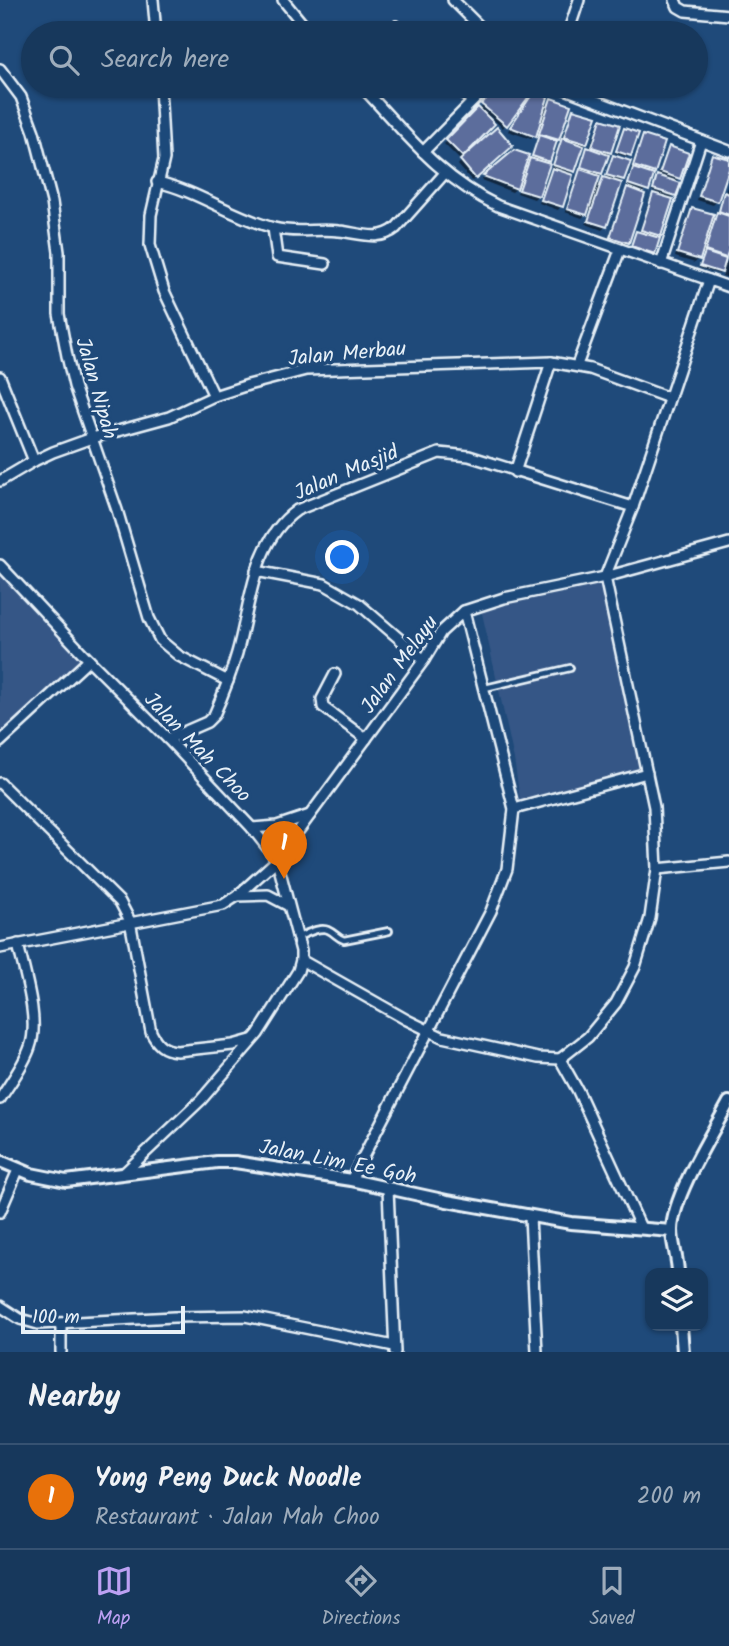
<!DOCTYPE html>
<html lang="en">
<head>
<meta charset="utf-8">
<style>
  body { margin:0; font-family:Kalam,sans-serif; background:#203f62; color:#f1f3f6 }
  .controls { position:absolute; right:21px; bottom:21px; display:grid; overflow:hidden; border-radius:14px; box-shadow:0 2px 5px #0004 }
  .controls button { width:63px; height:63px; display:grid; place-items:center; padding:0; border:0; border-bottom:2px solid #365272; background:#17385c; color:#f1f3f6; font:35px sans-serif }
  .scale { position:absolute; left:21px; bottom:18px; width:164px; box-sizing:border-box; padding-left:7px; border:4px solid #e8f1f8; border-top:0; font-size:19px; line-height:24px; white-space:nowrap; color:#e8f1f8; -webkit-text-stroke:5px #1f4a7a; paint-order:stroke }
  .you { position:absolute; left:343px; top:558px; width:24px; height:24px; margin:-18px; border:5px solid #fff; border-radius:50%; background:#1a73e8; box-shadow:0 0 0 10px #1a73e833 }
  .badge { display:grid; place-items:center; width:46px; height:46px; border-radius:50%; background:#bca0f2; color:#fff; font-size:23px; font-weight:700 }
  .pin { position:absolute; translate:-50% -58px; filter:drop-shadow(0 2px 4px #0008) }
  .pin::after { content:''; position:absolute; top:37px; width:24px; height:21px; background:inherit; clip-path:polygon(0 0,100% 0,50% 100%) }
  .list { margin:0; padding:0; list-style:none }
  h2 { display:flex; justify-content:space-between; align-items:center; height:91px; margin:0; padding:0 28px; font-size:30px }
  h2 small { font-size:23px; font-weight:400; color:#9eacbb }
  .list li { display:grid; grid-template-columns:46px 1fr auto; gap:21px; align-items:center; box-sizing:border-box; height:105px; padding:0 28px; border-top:2px solid #365272 }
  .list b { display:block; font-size:26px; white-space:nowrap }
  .list p { margin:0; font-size:23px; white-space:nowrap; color:#9eacbb }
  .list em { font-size:23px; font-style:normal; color:#9eacbb }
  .icon { flex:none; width:38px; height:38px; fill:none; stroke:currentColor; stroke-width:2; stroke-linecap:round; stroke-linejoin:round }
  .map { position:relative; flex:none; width:729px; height:1352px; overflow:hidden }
  .search { position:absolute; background:#17385c; box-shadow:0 2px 5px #0004; left:21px; right:21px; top:21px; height:77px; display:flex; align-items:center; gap:18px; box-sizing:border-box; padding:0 24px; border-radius:38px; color:#9eacbb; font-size:26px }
  .sheet { height:196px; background:#17385c }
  nav { display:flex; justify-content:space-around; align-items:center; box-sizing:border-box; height:98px; border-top:2px solid #365272; background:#17385c; font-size:19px; color:#9eacbb }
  nav a { display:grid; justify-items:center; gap:4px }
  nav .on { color:#bca0f2 }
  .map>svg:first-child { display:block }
  .built { fill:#355786 }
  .shadow { fill:#0007 }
  .building { fill:#5c6d9c; stroke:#e8f1f8; stroke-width:2 }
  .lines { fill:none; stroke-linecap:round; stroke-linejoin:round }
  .service-casing { stroke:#e8f1f8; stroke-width:10 }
  .minor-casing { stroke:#e8f1f8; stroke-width:14 }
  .tertiary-casing { stroke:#e8f1f8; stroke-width:16 }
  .service { stroke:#1f4a7a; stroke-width:4.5 }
  .minor { stroke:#1f4a7a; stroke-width:9 }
  .tertiary { stroke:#1f4a7a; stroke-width:10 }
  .labels { text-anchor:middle; stroke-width:7; stroke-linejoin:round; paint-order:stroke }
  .street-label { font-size:21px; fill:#e8f1f8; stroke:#1f4a7a }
</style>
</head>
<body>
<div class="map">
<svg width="729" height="1352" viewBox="0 0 729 1352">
  <rect width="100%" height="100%" fill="#1f4a7a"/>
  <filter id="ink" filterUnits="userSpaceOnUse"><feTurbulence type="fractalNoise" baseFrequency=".0143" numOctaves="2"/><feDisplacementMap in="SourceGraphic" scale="14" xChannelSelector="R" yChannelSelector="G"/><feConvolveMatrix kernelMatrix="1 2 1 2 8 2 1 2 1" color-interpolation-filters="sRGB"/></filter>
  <g filter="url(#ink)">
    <g class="built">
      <path d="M0,572L84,658L0,738Z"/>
      <path d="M611,578L651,767L520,800L514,759L482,613L503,602Z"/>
    </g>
    <g class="shadow">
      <path d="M503,86H522L531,94L546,99L543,108L551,100L558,140L545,165L538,195L534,199L517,193L520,185L512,192L481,180L514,152L531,160L539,131L531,139L508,131L524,104L522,103L503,128L489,116L465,152L467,154L511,146L472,181L458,165L461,161L444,144Z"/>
      <path d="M574,111L586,143L573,171L569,175L561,206L558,210L539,203L549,173L553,169L551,168L559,144Z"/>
      <path d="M601,121L609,152L595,187L605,179L613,157L622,179L618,183L606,226L602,230L586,224L591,209L582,218L565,212L577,175L582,170L580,169L586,151L589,150L598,125Z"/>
      <path d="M624,130L629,155L627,157L615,153Z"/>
      <path d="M644,137L653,172L650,175L647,190L644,191L628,242L624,246L608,240L624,193L630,187L627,186L634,170L631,169L640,141Z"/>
      <path d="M670,148L679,178L674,183L675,196L672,197L651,255L630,248L635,235L639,233L650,198L656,192L652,191L666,152Z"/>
      <path d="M713,156L729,161L717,201L713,205L697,200L709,160Z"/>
      <path d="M729,182V243L722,260V269L729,258V278L722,276L725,267L719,274L699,268L704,255L700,254L695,263L675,257L689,213L692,209L710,222L717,215Z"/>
    </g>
    <g class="building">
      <path d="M501,86H526L533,91L507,126L481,104Z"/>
      <path d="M533,93L548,97L536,137L510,127Z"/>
      <path d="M551,98L571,105L559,140L539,134Z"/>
      <path d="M478,107L495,124L463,157L446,140Z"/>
      <path d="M573,109L597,116L587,144L564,137Z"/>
      <path d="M601,119L620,125L611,153L592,147Z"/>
      <path d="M497,127L513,146L476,179L460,160Z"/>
      <path d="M624,128L639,133L631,156L616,151Z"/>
      <path d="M539,135L557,141L550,162L532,156Z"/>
      <path d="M643,135L665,142L655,173L633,166Z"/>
      <path d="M562,138L584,146L575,172L553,165Z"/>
      <path d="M669,146L689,153L680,179L660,172Z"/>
      <path d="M587,147L609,155L602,174L581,167Z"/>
      <path d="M514,150L529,155L517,189L483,176Z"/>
      <path d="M712,154L729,159V169L718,202L699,196Z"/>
      <path d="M613,155L631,161L624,180L606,175Z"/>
      <path d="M530,158L550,164L539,196L519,190Z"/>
      <path d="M552,168L573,175L563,207L541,200Z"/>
      <path d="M633,168L654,175L649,191L628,184Z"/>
      <path d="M580,169L600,176L587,215L567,209Z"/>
      <path d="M657,175L681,183L676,196L653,189Z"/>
      <path d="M603,177L622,183L607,227L588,221Z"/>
      <path d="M627,187L645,194L629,243L610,237Z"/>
      <path d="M724,192L729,194V215L719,211Z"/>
      <path d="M653,193L673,199L661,236L641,230Z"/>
      <path d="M692,208L714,214L700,260L677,253Z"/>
      <path d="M717,212L729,216V249L726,258L705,251Z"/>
      <path d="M636,231L660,238L655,254L631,246Z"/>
      <path d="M705,252L726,259L722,273L700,266Z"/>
    </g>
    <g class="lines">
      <g class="service-casing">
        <g id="service">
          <path d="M396,24L405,33"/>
          <path d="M454,86L470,103"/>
          <path d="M485,688L570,668"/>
          <path d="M298,937C306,934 320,926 328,930C335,933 337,938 344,940L389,931"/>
        </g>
      </g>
      <g class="minor-casing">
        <g id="minor">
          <path d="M153,0L156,33"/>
          <path d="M283,0L310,33"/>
          <path d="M453,0L486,33"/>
          <path d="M675,0L678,7L685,11L729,15"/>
          <path d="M568,33L579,0"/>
          <path d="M0,69L21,97L34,132L52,202L59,252V314L67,356L74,386L117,510L149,618L160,640L179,656L228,681"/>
          <path d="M160,86L164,159L151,215L150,245L164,291L214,396"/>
          <path d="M361,86C405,132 439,178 498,206L729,287"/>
          <path d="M557,86L729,151"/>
          <path d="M423,152L488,86"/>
          <path d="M157,182C198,191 234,218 274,228C295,234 318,228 339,231C360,233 379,242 396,228L445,173"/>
          <path d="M273,228L277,257L325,264"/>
          <path d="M661,264L701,141"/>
          <path d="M577,365L620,250"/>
          <path d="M0,377L34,461"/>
          <path d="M515,472L551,362"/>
          <path d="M0,481L34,461L53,452L92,438L169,417L214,396L248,385L306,370L551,362L590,369L669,398"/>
          <path d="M0,565L89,660L168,739L252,828L277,860L301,951V960L298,971L258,1034L201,1100L124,1173"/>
          <path d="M256,571L324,584L359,604L424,660"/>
          <path d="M335,674L322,699L323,707L366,739"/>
          <path d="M168,739L207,722L214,715C223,695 231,674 237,653C251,604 252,542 297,510L439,453L469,456L633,507"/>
          <path d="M0,742L89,660"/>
          <path d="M0,783L120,902L130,921L151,1032C157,1044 163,1050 177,1051L233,1045L251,1040"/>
          <path d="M514,809L647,773"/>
          <path d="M252,828L277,826L310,815"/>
          <path d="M657,869L729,862"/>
          <path d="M237,896L268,895L287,905"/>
          <path d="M0,948L223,905L237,896L277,860L424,660L441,632L464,611L504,598L605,577L729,543"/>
          <path d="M301,960L407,1020L442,1037L538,1058L560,1059"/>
          <path d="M560,1059L588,1037L616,1003L635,967L650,918L657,869L654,807L605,577L633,507L709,280"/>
          <path d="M560,1059L578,1091L641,1228"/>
          <path d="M0,1099C10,1083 24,1065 30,1047C40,1020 24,972 18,944"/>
          <path d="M351,1180L491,911L507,869L514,809L464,611"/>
          <path d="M388,1189L395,1352"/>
          <path d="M0,1212L18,1170"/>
          <path d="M530,1217L537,1352"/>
          <path d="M0,1306L20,1319L38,1324L174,1317L245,1316L394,1346"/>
          <path d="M61,1352V1324"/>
        </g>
      </g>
      <g class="tertiary-casing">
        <g id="tertiary">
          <path d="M0,1161L31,1174L66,1181L217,1162H235L351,1180L447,1201L571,1223L672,1231"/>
          <path d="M678,1273C678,1259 672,1244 672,1230C673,1195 712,1134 729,1102"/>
          <path d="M681,1326L683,1352"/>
        </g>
      </g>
      <use href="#service" class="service"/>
      <use href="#minor" class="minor"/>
      <use href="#tertiary" class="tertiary"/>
    </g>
  </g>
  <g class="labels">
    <g class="street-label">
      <text transform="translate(347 353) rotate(-5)" y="7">Jalan Merbau</text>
      <text transform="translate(97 388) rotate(74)" y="7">Jalan Nipah</text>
      <text transform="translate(346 472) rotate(-23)" y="7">Jalan Masjid</text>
      <text transform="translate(399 664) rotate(-54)" y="7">Jalan Melayu</text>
      <text transform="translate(198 747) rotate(46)" y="7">Jalan Mah Choo</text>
      <text transform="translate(338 1161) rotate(11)" y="7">Jalan Lim Ee Goh</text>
    </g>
  </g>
</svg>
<div class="controls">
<button><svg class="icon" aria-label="layers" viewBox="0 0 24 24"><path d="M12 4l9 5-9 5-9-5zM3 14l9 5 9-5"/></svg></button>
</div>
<div class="scale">100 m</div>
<div class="you"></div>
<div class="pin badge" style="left:284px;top:879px;background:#e8710a">1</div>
<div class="search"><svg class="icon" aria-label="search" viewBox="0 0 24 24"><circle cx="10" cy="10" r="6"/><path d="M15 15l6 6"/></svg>Search here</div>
</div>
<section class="sheet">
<h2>Nearby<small></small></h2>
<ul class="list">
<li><span class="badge" style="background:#e8710a">1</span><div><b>Yong Peng Duck Noodle</b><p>Restaurant · Jalan Mah Choo</p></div><em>200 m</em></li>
</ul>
</section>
<nav>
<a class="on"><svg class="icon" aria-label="map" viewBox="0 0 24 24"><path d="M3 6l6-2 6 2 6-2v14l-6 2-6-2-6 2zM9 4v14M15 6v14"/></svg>Map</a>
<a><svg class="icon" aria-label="directions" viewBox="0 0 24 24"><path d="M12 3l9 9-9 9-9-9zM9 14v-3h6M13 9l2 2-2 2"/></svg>Directions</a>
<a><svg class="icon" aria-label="saved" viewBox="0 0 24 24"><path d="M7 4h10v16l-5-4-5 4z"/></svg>Saved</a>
</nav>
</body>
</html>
